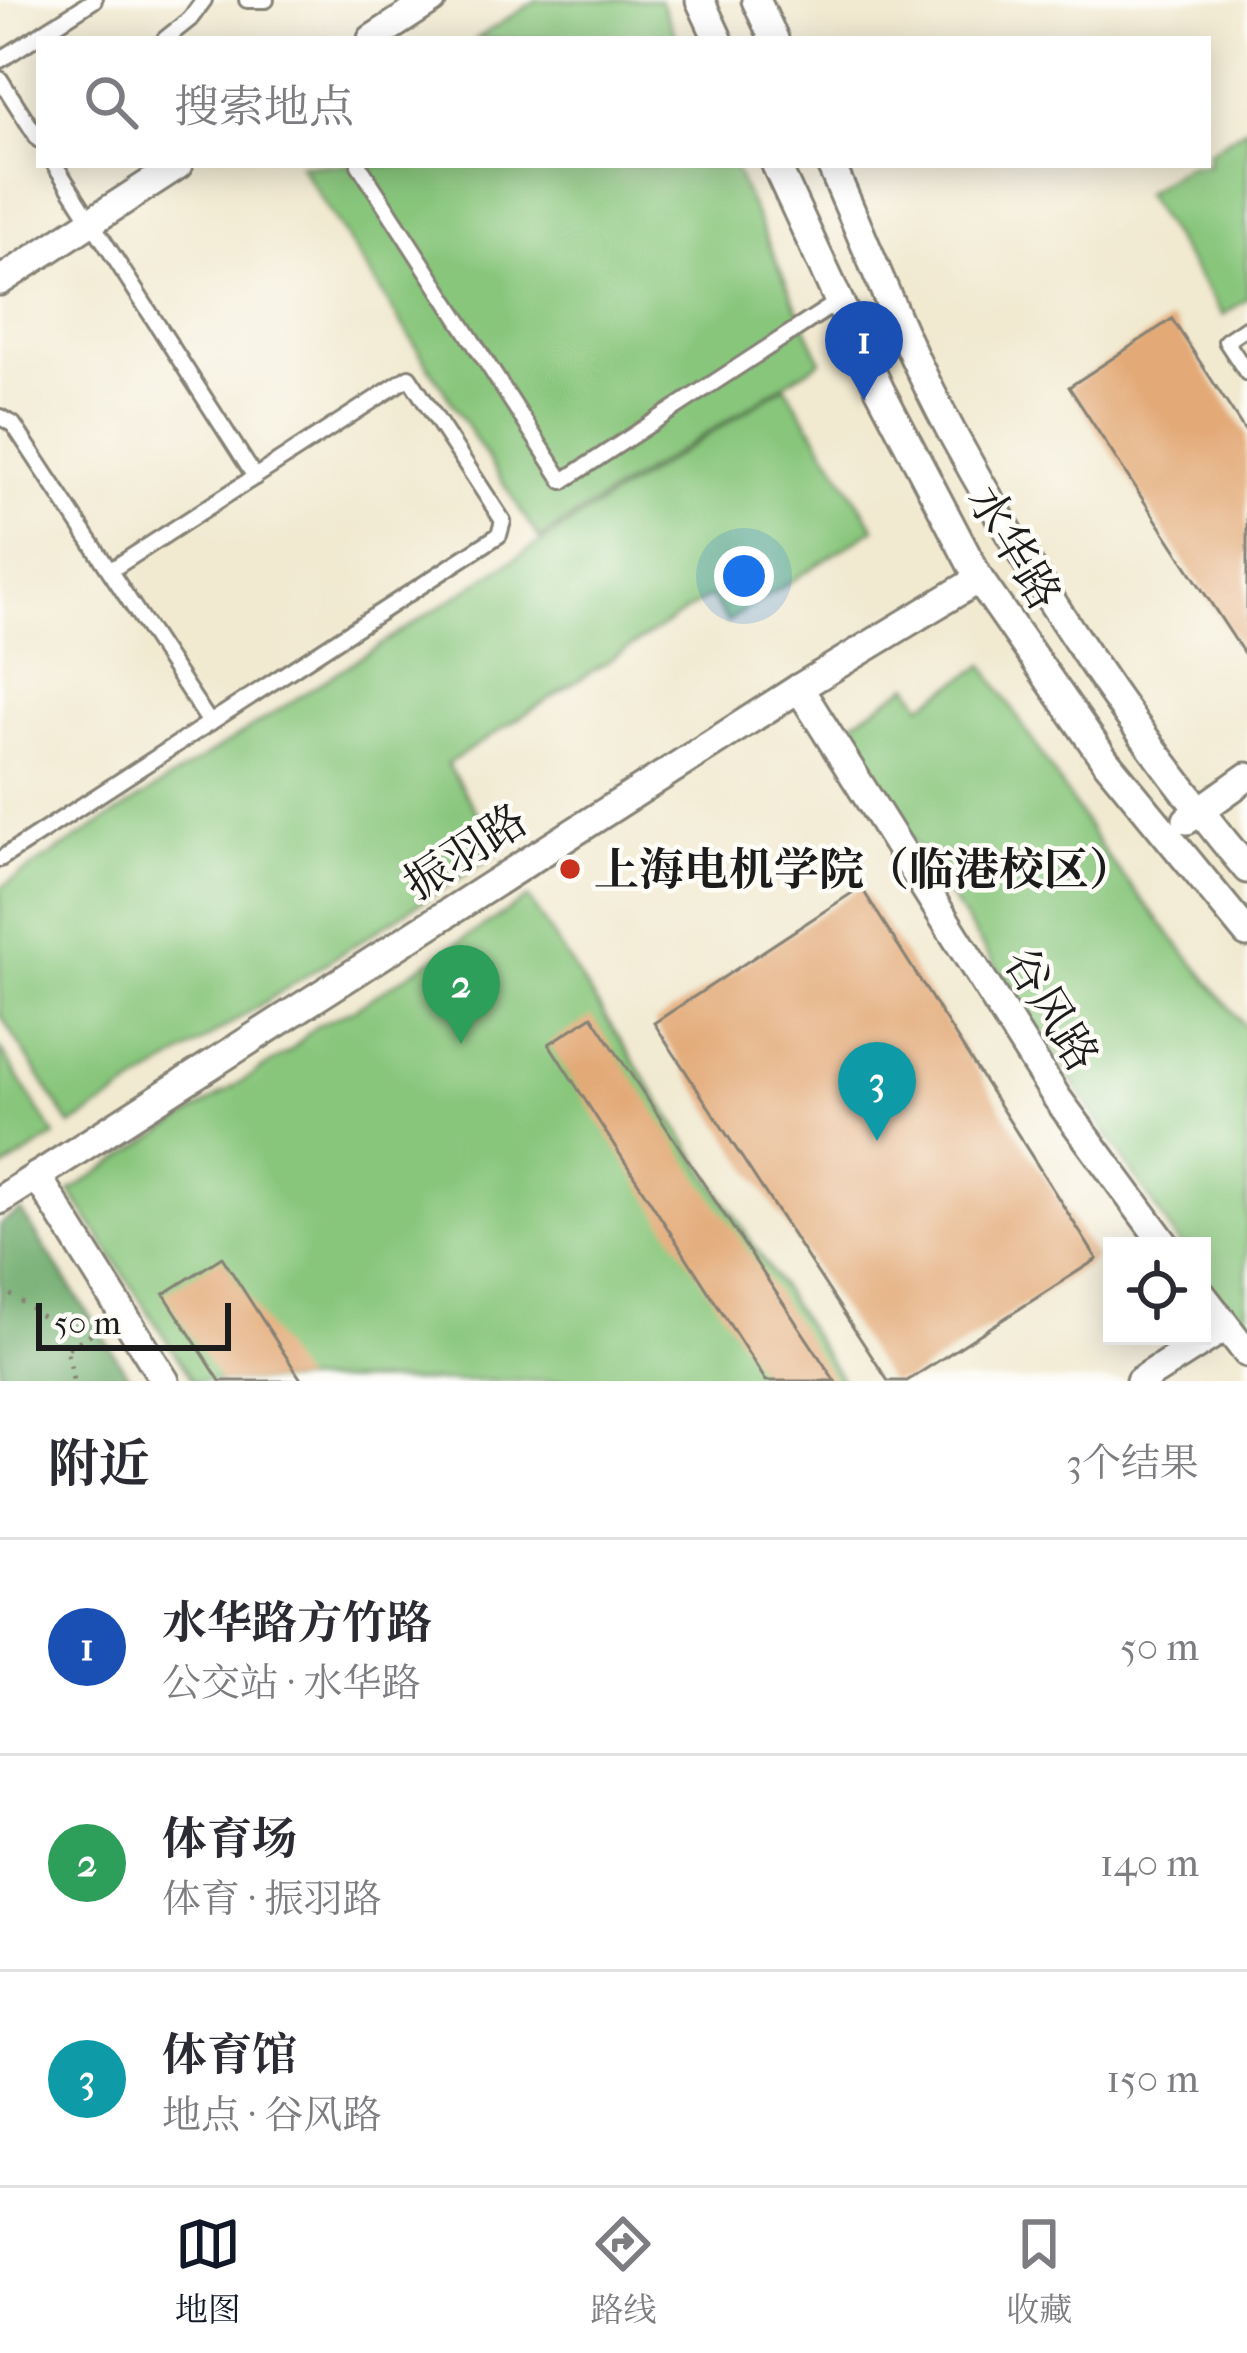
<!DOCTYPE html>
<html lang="zh">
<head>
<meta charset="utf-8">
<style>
  body { margin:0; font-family:"IM FELL French Canon","Noto Serif SC",serif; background:#f2f2f3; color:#2b2b33 }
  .controls { position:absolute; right:36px; bottom:36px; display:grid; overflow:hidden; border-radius:0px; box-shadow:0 6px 30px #0003 }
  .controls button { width:108px; height:108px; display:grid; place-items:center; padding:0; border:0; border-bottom:3px solid #e1e1e2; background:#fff; color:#2b2b33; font:60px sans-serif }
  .scale { position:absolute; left:36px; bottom:30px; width:195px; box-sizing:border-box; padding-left:12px; border:6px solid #1c1c1c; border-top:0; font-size:33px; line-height:42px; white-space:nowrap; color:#1c1c1c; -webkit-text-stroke:9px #fdfcf7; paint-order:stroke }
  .you { position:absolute; left:744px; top:576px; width:42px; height:42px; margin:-30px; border:9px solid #fff; border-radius:50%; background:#1a73e8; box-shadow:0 0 0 18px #1a73e833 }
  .badge { display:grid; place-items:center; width:78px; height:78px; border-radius:50%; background:#111827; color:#fff; font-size:39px; font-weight:700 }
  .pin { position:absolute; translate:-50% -99px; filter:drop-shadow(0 3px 6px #0008) }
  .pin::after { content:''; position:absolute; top:63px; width:42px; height:36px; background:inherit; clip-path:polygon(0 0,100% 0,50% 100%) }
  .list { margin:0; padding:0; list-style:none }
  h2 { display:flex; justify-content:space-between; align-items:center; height:156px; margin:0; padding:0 48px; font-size:51px }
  h2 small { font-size:39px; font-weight:400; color:#7c7c81 }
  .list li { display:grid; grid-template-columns:78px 1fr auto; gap:36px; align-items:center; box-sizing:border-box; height:216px; padding:0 48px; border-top:3px solid #e1e1e2 }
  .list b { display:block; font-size:45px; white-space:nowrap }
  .list p { margin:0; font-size:39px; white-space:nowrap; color:#7c7c81 }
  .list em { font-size:39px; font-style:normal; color:#7c7c81 }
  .icon { flex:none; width:66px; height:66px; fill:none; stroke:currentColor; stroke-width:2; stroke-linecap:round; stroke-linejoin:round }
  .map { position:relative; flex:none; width:1247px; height:1381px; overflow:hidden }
  .search { position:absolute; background:#fff; box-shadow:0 6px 30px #0003; left:36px; right:36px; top:36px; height:132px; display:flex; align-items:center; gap:30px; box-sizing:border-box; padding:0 42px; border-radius:0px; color:#7c7c81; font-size:45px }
  .sheet { height:804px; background:#fff }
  nav { display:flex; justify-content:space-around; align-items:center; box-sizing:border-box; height:168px; border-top:3px solid #e1e1e2; background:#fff; font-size:33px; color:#7c7c81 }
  nav a { display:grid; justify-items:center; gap:6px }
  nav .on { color:#111827 }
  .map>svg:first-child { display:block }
  .green { fill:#88c67c; stroke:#52714c; stroke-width:3 }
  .forest { fill:#6eab6c; stroke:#456444; stroke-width:3 }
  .building { fill:#e3aa78 }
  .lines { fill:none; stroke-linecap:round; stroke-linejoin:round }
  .service-casing { stroke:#868276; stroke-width:20 }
  .minor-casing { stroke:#868276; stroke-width:33 }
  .path { stroke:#868276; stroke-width:4.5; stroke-dasharray:3 9; stroke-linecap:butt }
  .service { stroke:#fff; stroke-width:14 }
  .minor { stroke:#fff; stroke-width:27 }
  .poi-dot { fill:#c8321e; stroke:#fdfcf7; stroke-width:4.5 }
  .labels { text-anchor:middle; stroke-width:9; stroke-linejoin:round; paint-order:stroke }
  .street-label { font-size:45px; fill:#1c1c1c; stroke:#fdfcf7 }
  .poi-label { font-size:45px; font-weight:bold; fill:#1c1c1c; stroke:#fdfcf7; text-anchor:start }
</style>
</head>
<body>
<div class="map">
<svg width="1247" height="1381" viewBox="0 0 1247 1381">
  <rect width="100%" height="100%" fill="#fdfcf7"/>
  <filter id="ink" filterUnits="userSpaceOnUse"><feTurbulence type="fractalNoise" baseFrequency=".00833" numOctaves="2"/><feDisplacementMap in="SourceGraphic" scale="24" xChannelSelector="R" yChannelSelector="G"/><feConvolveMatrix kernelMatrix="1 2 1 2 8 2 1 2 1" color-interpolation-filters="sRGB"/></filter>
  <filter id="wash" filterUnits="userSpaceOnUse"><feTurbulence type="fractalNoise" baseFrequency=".004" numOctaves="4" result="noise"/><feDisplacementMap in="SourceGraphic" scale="48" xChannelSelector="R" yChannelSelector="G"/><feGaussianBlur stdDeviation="2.7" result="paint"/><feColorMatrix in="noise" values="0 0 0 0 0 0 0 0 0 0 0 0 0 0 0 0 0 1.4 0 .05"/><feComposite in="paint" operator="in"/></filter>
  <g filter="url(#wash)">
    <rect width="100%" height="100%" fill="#f1e9d0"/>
    <g class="green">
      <path d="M537,0H660L677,39H476Z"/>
      <path d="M1247,127V299L1223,315L1144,194L1188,165H1208V152Z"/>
      <path d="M300,165H733L821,361L539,539Z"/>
      <path d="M785,386L875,528L727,622L710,596L447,764L501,851L71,1126L0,1014V888Z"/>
      <path d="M984,665L1106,855L1247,1029V1340L1202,1277V1246H1181L840,731L909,685L922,705Z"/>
      <path d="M528,898L842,1381H193L70,1191L291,1050L315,1027L356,1008Z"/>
      <path d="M0,1048L55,1136L0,1171Z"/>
    </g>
    <path class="forest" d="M21,1211L132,1381H0V1224Z"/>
    <g id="blocks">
      <g class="building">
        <path d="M1172,319L1247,434V658L1069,387Z"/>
        <path d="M861,887L1097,1259L907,1381H888L654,1023Z"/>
        <path d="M592,1016L835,1381H766L549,1044Z"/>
        <path d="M222,1257L302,1381H220L164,1294Z"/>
      </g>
    </g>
  </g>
  <g filter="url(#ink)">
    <use href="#blocks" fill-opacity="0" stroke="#868276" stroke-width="3"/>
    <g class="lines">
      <g class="service-casing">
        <g id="service">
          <path d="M247,0H266"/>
          <path d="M165,39L190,19L204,0"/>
          <path d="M0,60L94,0"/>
          <path d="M0,79L39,140"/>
          <path d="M55,165L255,477"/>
          <path d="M359,165L563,481L839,301"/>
          <path d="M1247,327L1226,341L1247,373"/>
          <path d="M0,417L13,424L210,723"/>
          <path d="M0,859L499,535L503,521L409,377L111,570"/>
        </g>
      </g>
      <g class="minor-casing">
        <g id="minor">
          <path d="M700,0L718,39"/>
          <path d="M756,0L774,39"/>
          <path d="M372,39L432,0"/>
          <path d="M776,165L880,390L979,579L1105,760L1247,933"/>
          <path d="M831,165C870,253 905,346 951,431C1032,581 1138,739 1247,869"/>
          <path d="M0,281L178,165"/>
          <path d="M799,688L1057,1098L1166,1246"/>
          <path d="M1187,820L1247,777"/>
          <path d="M37,1176L165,1381"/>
          <path d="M0,1200L799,688L979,579"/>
          <path d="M1202,1295L1247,1353"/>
          <path d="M1140,1381L1225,1327"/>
        </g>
      </g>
      <g class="path">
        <path d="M0,1288C44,1317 66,1325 73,1381"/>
        <path d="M68,1348L99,1329"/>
      </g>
      <use href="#service" class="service"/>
      <use href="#minor" class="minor"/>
    </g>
  </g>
  <circle class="poi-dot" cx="570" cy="869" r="12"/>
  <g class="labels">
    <g class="street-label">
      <text transform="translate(1015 547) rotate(59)" y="16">水华路</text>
      <text transform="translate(465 851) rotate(-33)" y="16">振羽路</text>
      <text transform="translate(1052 1009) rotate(58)" y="16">谷风路</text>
    </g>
    <g class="poi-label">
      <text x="594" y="885">上海电机学院（临港校区）</text>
    </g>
  </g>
</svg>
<div class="controls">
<button><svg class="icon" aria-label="locate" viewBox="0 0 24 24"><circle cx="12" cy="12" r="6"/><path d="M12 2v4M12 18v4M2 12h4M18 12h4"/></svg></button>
</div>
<div class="scale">50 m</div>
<div class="you"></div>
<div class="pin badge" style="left:864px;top:400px;background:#1a4fb4">1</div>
<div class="pin badge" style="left:461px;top:1044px;background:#2e9e5b">2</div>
<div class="pin badge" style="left:877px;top:1141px;background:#0f9aa8">3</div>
<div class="search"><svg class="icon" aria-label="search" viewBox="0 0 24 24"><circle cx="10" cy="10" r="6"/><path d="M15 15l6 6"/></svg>搜索地点</div>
</div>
<section class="sheet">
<h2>附近<small>3个结果</small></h2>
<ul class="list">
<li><span class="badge" style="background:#1a4fb4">1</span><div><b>水华路方竹路</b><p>公交站 · 水华路</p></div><em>50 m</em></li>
<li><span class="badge" style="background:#2e9e5b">2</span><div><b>体育场</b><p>体育 · 振羽路</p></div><em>140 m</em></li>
<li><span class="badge" style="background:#0f9aa8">3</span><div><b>体育馆</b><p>地点 · 谷风路</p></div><em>150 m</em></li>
</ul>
</section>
<nav>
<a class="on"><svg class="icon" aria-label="map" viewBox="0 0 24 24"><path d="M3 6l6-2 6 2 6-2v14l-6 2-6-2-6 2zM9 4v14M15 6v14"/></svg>地图</a>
<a><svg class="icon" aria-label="directions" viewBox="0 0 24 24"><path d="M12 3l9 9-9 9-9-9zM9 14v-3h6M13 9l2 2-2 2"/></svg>路线</a>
<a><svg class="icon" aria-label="saved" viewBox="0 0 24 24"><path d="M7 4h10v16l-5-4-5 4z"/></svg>收藏</a>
</nav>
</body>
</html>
